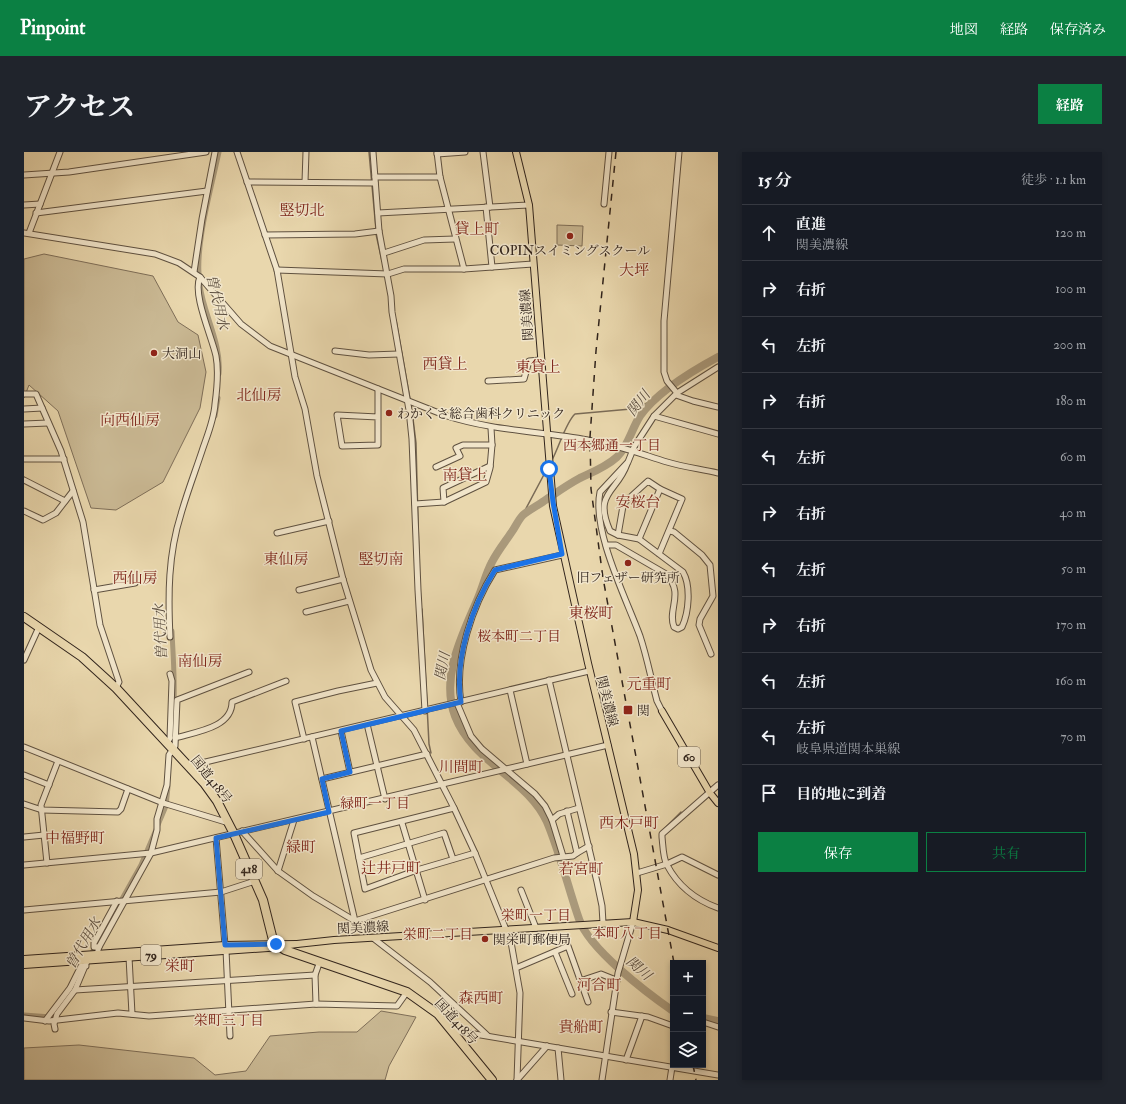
<!DOCTYPE html>
<html lang="ja">
<head>
<meta charset="utf-8">
<style>
  body { margin:0; font-family:"IM FELL Double Pica","Noto Serif JP",serif; background:#20242c; color:#f1f3f6 }
  .controls { position:absolute; right:12px; bottom:12px; display:grid; overflow:hidden; border-radius:0px; box-shadow:0 2px 6px #0003 }
  .controls button { width:36px; height:36px; display:grid; place-items:center; padding:0; border:0; border-bottom:1px solid #363941; background:#171b24; color:#f1f3f6; font:20px sans-serif }
  .stop { position:absolute; width:12px; height:12px; margin:-9px; border:3px solid #1a73e8; border-radius:50%; background:#fff }
  .stop.end { background:#1a73e8; border-color:#fff; box-shadow:0 1px 4px #0008 }
  .list { margin:0; padding:0; list-style:none }
  h2 { display:flex; justify-content:space-between; align-items:center; height:52px; margin:0; padding:0 16px; font-size:17px }
  h2 small { font-size:13px; font-weight:400; color:#9ea1a6 }
  .list li { display:grid; grid-template-columns:26px 1fr auto; gap:12px; align-items:center; box-sizing:border-box; height:56px; padding:0 16px; border-top:1px solid #363941 }
  .list b { display:block; font-size:15px; white-space:nowrap }
  .list p { margin:0; font-size:13px; white-space:nowrap; color:#9ea1a6 }
  .list em { font-size:13px; font-style:normal; color:#9ea1a6 }
  .actions { display:flex; gap:8px; padding:12px 16px }
  .actions a { flex:1; padding:9px 0; border:1px solid #0b8043; border-radius:0px; text-align:center; font-size:14px; color:#0b8043 }
  .actions .main { background:#0b8043; color:#fff }
  .icon { flex:none; width:22px; height:22px; fill:none; stroke:currentColor; stroke-width:2; stroke-linecap:round; stroke-linejoin:round }
  .map { position:relative; flex:none; width:694px; height:928px; overflow:hidden; border-radius:0px }
  header { display:flex; align-items:center; gap:24px; box-sizing:border-box; height:56px; padding:0 20px; background:#0b8043; color:#fff }
  header strong { font-size:19px }
  nav { display:flex; gap:22px; margin-inline-start:auto; font-size:14px }
  .intro { display:flex; align-items:center; justify-content:space-between; box-sizing:border-box; height:96px; padding:0 24px }
  h1 { margin:0; font-size:28px }
  .button { padding:10px 18px; border-radius:0px; background:#0b8043; color:#fff; font-size:14px; font-weight:700 }
  main { display:flex; gap:24px; padding:0 24px }
  aside { flex:1; background:#171b24; border-radius:0px; box-shadow:0 2px 6px #0003 }
  .map>svg:first-child { display:block }
  .green { fill:#cab994; stroke:#7e6e58 }
  .lines { fill:none; stroke-linecap:round; stroke-linejoin:round }
  .stream { stroke:#7a6b56; stroke-width:1.5 }
  .canal { stroke:#aa9a7c; stroke-width:5 }
  .river { stroke:#aa9a7c; stroke-width:8 }
  .minor-casing { stroke:#5f5140; stroke-width:7 }
  .major-casing { stroke:#31241c; stroke-width:8 }
  .highway-casing { stroke:#31241c; stroke-width:10 }
  .minor { stroke:#f1e5ca; stroke-width:5 }
  .major { stroke:#e9d7ad; stroke-width:6 }
  .highway { stroke:#e9d7ad; stroke-width:8 }
  .rail { stroke:#31241c; stroke-width:1.5; stroke-dasharray:7 7; stroke-linecap:butt }
  .route { stroke:#1a73e8; stroke-width:5 }
  .poi-dot { fill:#8f2418; stroke:#f1e5ca; stroke-width:1.5 }
  .labels { text-anchor:middle; stroke-width:3; stroke-linejoin:round; paint-order:stroke }
  .shield { fill:#f1e5ca; stroke:#6b5e50; stroke-width:1 }
  .shield-label { font-size:12px; font-weight:bold; fill:#31241c }
  .poi-label { font-size:13px; fill:#31241c; stroke:#f1e5ca; text-anchor:start }
  .street-label { font-size:13px; fill:#31241c; stroke:#f1e5ca }
  .water-label { font-size:14px; font-style:italic; fill:#5b4d3e; stroke:#f1e5ca }
  .neighbourhood-label { font-size:14px; fill:#7a1f14; stroke:#f1e5ca }
  .quarter-label { font-size:15px; fill:#7a1f14; stroke:#f1e5ca }
</style>
</head>
<body>
<header>
<strong>Pinpoint</strong>
<nav><a>地図</a><a>経路</a><a>保存済み</a></nav>
</header>
<div class="intro"><h1>アクセス</h1><a class="button">経路</a></div>
<main>
<div class="map">
<svg width="694" height="928" viewBox="0 0 694 928">
  <rect width="100%" height="100%" fill="#e9d7ad"/>
  <filter id="stains"><feTurbulence type="fractalNoise" baseFrequency=".005" numOctaves="4"/><feColorMatrix values="0 0 0 0 .2 0 0 0 0 .09 0 0 0 0 .02 0 0 0 .5 -.17"/></filter>
  <radialGradient id="worn" r=".72"><stop offset=".6" stop-color="#630" stop-opacity="0"/><stop offset="1" stop-color="#630" stop-opacity=".3"/></radialGradient>
  <g class="green">
    <path d="M533,73L559,74L558,94L533,93Z"/>
    <path d="M20,102L129,124L154,170L174,183L182,220L176,256L139,330L92,358L67,356L34,259L5,233L0,246V107Z"/>
    <path d="M357,859L392,865L365,914L361,928H0V896L55,893L170,906L191,923L222,919L246,884L295,880H333Z"/>
  </g>
  <g class="lines">
    <g class="stream">
      <path d="M345,0L352,78"/>
      <path d="M352,82L358,109"/>
      <path d="M372,168L386,247"/>
      <path d="M387,251L392,291L395,409"/>
      <path d="M528,308C535,295 542,270 551,262L607,257L629,249"/>
      <path d="M498,364L524,315"/>
      <path d="M398,457L405,592L407,601"/>
      <path d="M639,678L657,660"/>
    </g>
    <g class="canal">
      <path d="M195,0C187,38 170,95 176,133C180,163 198,192 195,222"/>
      <path d="M191,264L194,246"/>
      <path d="M148,479C149,503 151,527 150,551"/>
      <path d="M66,804L117,713L142,654L144,635"/>
      <path d="M0,863L27,865L34,857"/>
    </g>
    <g class="river">
      <path d="M649,859C623,841 565,797 555,767C544,735 536,701 523,670C504,627 449,611 431,564C416,524 439,482 454,446C459,434 462,421 468,410C473,400 481,390 487,381C491,376 494,368 499,363C505,358 513,354 520,349C532,341 543,333 556,326C569,320 582,315 593,305C605,293 607,278 616,264C633,240 668,219 694,205"/>
      <path d="M679,866L694,869"/>
    </g>
    <g class="minor-casing">
      <g id="minor">
        <path d="M213,0L253,118L271,225L281,257L293,324L319,427L347,518L361,545L390,578L430,656L451,701L487,790L496,841L493,928"/>
        <path d="M349,0L355,79L367,144L368,160L385,258L388,287L394,438L401,559"/>
        <path d="M413,0L416,25L440,117"/>
        <path d="M459,0L466,55"/>
        <path d="M413,2L441,0"/>
        <path d="M0,23L45,20L182,0"/>
        <path d="M351,25H416"/>
        <path d="M223,30L351,31"/>
        <path d="M281,30L282,0"/>
        <path d="M580,52L585,0"/>
        <path d="M0,53L16,52"/>
        <path d="M462,55L468,115"/>
        <path d="M12,61L183,39"/>
        <path d="M354,61L505,53"/>
        <path d="M0,81L131,102L155,111L176,125L217,172L246,194L420,263C469,279 514,279 564,288C591,292 617,302 643,310C659,315 677,317 694,321"/>
        <path d="M5,81L36,0"/>
        <path d="M241,83L331,82L355,79"/>
        <path d="M360,101L400,88L431,87"/>
        <path d="M253,118L364,122L380,117H440L509,112"/>
        <path d="M170,120L178,67L191,0"/>
        <path d="M311,199L345,203L375,202"/>
        <path d="M464,229L500,227L505,209L516,208"/>
        <path d="M653,241L643,229L640,220V169L655,0"/>
        <path d="M0,242H12L37,299L59,370L76,473L95,530L92,536"/>
        <path d="M652,243L669,249L694,255"/>
        <path d="M0,257L18,256"/>
        <path d="M630,264L694,282"/>
        <path d="M354,265L313,263L318,294L354,293V237"/>
        <path d="M0,272L24,271"/>
        <path d="M0,307H40"/>
        <path d="M412,315L436,304L432,296L439,293H468L467,276"/>
        <path d="M0,328L41,349"/>
        <path d="M420,350L419,336L466,314"/>
        <path d="M391,352L420,350L462,330L466,316L468,293"/>
        <path d="M0,359L19,368L32,361L49,339"/>
        <path d="M646,379L650,380L678,403L686,413L689,444L676,467L675,473L687,502"/>
        <path d="M253,381L305,369"/>
        <path d="M594,383L586,379C569,340 593,341 603,312"/>
        <path d="M615,387L636,337"/>
        <path d="M582,393H592L642,422C661,442 643,457 650,475L654,477L658,475C665,460 667,434 659,420L615,387L594,383L599,354L602,349L624,329L636,337L658,347L635,402"/>
        <path d="M70,438L111,431"/>
        <path d="M275,438L319,427"/>
        <path d="M282,460L325,449"/>
        <path d="M146,485C144,443 144,403 157,362C163,341 171,320 178,299C183,284 190,268 191,252C193,237 195,219 192,204C188,185 168,142 176,125"/>
        <path d="M0,508L15,475"/>
        <path d="M525,528L573,730L578,754L579,771"/>
        <path d="M486,538L503,612"/>
        <path d="M437,550C430,508 448,454 471,418L538,403"/>
        <path d="M433,551L447,584L458,597L511,642L521,654L528,668L539,704"/>
        <path d="M638,559L633,549C627,527 623,505 616,484C602,446 568,379 576,340L604,310L610,295L630,264L653,241L694,215"/>
        <path d="M343,572L361,647"/>
        <path d="M317,579L326,620"/>
        <path d="M288,585L331,769"/>
        <path d="M151,586C171,580 208,576 208,550L262,529"/>
        <path d="M280,587L271,550L314,539L353,531"/>
        <path d="M143,592L146,586L148,529L146,522"/>
        <path d="M0,595L139,651L205,671"/>
        <path d="M165,616L173,612L565,519"/>
        <path d="M0,623L25,633"/>
        <path d="M298,627L403,602"/>
        <path d="M694,633L638,682V685C639,694 639,706 643,713C654,734 672,748 694,756"/>
        <path d="M0,652L18,658L94,660L97,657L104,637"/>
        <path d="M430,656L330,681L341,737L393,718L451,701"/>
        <path d="M543,659L553,701L565,694"/>
        <path d="M528,668L535,662L555,656"/>
        <path d="M378,671L401,748"/>
        <path d="M218,679L254,719L289,744L331,769L530,706L549,704L553,701"/>
        <path d="M0,685L20,683"/>
        <path d="M192,686L201,793"/>
        <path d="M335,706L420,681L429,707"/>
        <path d="M23,711L17,653L34,609"/>
        <path d="M0,713L127,701L584,593"/>
        <path d="M254,719L270,668"/>
        <path d="M613,721L643,712L658,705L694,723"/>
        <path d="M497,738L512,776"/>
        <path d="M0,758L197,740L231,729"/>
        <path d="M349,786L406,830L463,883"/>
        <path d="M75,795L127,701L133,678V667L143,633L145,603L151,594L153,548L225,520"/>
        <path d="M74,798L75,795H70V791L93,749"/>
        <path d="M202,798L206,884"/>
        <path d="M531,800L548,842"/>
        <path d="M105,805L108,862"/>
        <path d="M492,816L544,794L564,850"/>
        <path d="M556,829L577,822L592,828"/>
        <path d="M51,838L291,823"/>
        <path d="M292,852L291,823L296,809"/>
        <path d="M587,860L624,865L649,874"/>
        <path d="M0,866L25,869L94,861L125,864L292,852L373,854L383,840"/>
        <path d="M21,869L46,836L57,814H62"/>
        <path d="M679,870L694,875"/>
        <path d="M31,877L30,872L33,862L51,838L64,807"/>
        <path d="M427,878L694,923"/>
        <path d="M534,896L537,928"/>
        <path d="M602,908L618,864"/>
        <path d="M493,928L523,894"/>
        <path d="M578,928L594,821L609,770"/>
        <path d="M646,928L648,915"/>
      </g>
    </g>
    <g class="major-casing">
      <g id="major">
        <path d="M492,0L505,53L529,354L564,511L610,702L614,738L609,770"/>
        <path d="M638,559L686,641L694,651"/>
        <path d="M273,792L310,788L609,770L644,778L694,796"/>
        <path d="M0,807L201,793L273,792L244,796L0,813"/>
      </g>
    </g>
    <g class="highway-casing">
      <path id="highway" d="M0,465L58,505L92,536L180,631L193,649L210,682L239,748L249,788L252,792L261,798L383,840L414,862L468,928"/>
    </g>
    <use href="#minor" class="minor"/>
    <use href="#major" class="major"/>
    <use href="#highway" class="highway"/>
    <g class="rail">
      <path d="M592,0L572,199L566,285L567,337L579,426L650,811"/>
      <path d="M669,913L672,928"/>
    </g>
  </g>
  <g class="lines">
    <path class="route" d="M252,792L201,793L192,686L305,660L298,627L326,620L317,579L437,550C430,508 448,454 471,418L538,402L529,350L525,317"/>
  </g>
  <g class="poi-dot">
    <circle cx="546" cy="84" r="4"/>
    <circle cx="130" cy="201" r="4"/>
    <circle cx="365" cy="261" r="4"/>
    <circle cx="604" cy="411" r="4"/>
    <rect x="599" y="553" width="10" height="10" rx="2"/>
    <circle cx="461" cy="787" r="4"/>
  </g>
  <g class="labels">
    <g class="shield">
      <rect x="654" y="595" width="22" height="20" rx="3"/>
      <rect x="212" y="707" width="26" height="20" rx="3"/>
      <rect x="117" y="793" width="20" height="20" rx="3"/>
    </g>
    <g class="shield-label">
      <text x="665" y="609">60</text>
      <text x="225" y="721">418</text>
      <text x="127" y="807">79</text>
    </g>
    <g class="poi-label">
      <text x="546" y="103" text-anchor="middle">COPINスイミングスクール</text>
      <text x="138" y="206">大洞山</text>
      <text x="373" y="266">わかくさ総合歯科クリニック</text>
      <text x="604" y="430" text-anchor="middle">旧フェザー研究所</text>
      <text x="613" y="563">関</text>
      <text x="469" y="792">関栄町郵便局</text>
    </g>
    <g class="street-label">
      <text transform="translate(502 163) rotate(-94)" y="5">関美濃線</text>
      <text transform="translate(584 549) rotate(76)" y="5">関美濃線</text>
      <text transform="translate(188 627) rotate(51)" y="5">国道418号</text>
      <text transform="translate(339 775) rotate(-3)" y="5">関美濃線</text>
      <text transform="translate(433 869) rotate(48)" y="5">国道418号</text>
    </g>
    <g class="water-label">
      <text transform="translate(194 150) rotate(77)" y="5">曽代用水</text>
      <text transform="translate(614 251) rotate(-52)" y="5">関川</text>
      <text transform="translate(136 480) rotate(-93)" y="5">曽代用水</text>
      <text transform="translate(418 514) rotate(-79)" y="5">関川</text>
      <text transform="translate(59 791) rotate(-60)" y="5">曽代用水</text>
      <text transform="translate(615 816) rotate(41)" y="5">関川</text>
    </g>
    <g class="neighbourhood-label">
      <text x="588" y="298">西本郷通一丁目</text>
      <text x="495" y="489">桜本町二丁目</text>
      <text x="351" y="656">緑町一丁目</text>
      <text x="512" y="768">栄町一丁目</text>
      <text x="603" y="786">本町八丁目</text>
      <text x="414" y="787">栄町二丁目</text>
      <text x="205" y="873">栄町三丁目</text>
    </g>
    <g class="quarter-label">
      <text x="278" y="63">竪切北</text>
      <text x="453" y="82">貸上町</text>
      <text x="610" y="123">大坪</text>
      <text x="421" y="217">西貸上</text>
      <text x="514" y="220">東貸上</text>
      <text x="235" y="248">北仙房</text>
      <text x="106" y="273">向西仙房</text>
      <text x="441" y="328">南貸上</text>
      <text x="614" y="355">安桜台</text>
      <text x="262" y="412">東仙房</text>
      <text x="357" y="412">竪切南</text>
      <text x="111" y="431">西仙房</text>
      <text x="567" y="466">東桜町</text>
      <text x="176" y="514">南仙房</text>
      <text x="625" y="537">元重町</text>
      <text x="437" y="620">川間町</text>
      <text x="605" y="676">西木戸町</text>
      <text x="51" y="691">中福野町</text>
      <text x="277" y="700">緑町</text>
      <text x="367" y="721">辻井戸町</text>
      <text x="557" y="722">若宮町</text>
      <text x="156" y="819">栄町</text>
      <text x="575" y="838">河合町</text>
      <text x="457" y="851">森西町</text>
      <text x="557" y="880">貴船町</text>
    </g>
  </g>
  <rect width="100%" height="100%" filter="url(#stains)"/>
  <rect width="100%" height="100%" fill="url(#worn)"/>
</svg>
<div class="controls">
<button>+</button>
<button>−</button>
<button><svg class="icon" aria-label="layers" viewBox="0 0 24 24"><path d="M12 4l9 5-9 5-9-5zM3 14l9 5 9-5"/></svg></button>
</div>
<div class="stop" style="left:525px;top:317px"></div>
<div class="stop end" style="left:252px;top:792px"></div>
</div>
<aside>
<h2>15 分<small>徒歩 · 1.1 km</small></h2>
<ul class="list">
<li><svg class="icon" aria-label="ahead" viewBox="0 0 24 24"><path d="M12 20V5M6 11l6-6 6 6"/></svg><div><b>直進</b><p>関美濃線</p></div><em>120 m</em></li>
<li><svg class="icon" aria-label="right" viewBox="0 0 24 24"><path d="M7 20v-9h11M14 6l5 5-5 5"/></svg><div><b>右折</b></div><em>100 m</em></li>
<li><svg class="icon" aria-label="left" viewBox="0 0 24 24"><path d="M17 20v-9H6M10 6l-5 5 5 5"/></svg><div><b>左折</b></div><em>200 m</em></li>
<li><svg class="icon" aria-label="right" viewBox="0 0 24 24"><path d="M7 20v-9h11M14 6l5 5-5 5"/></svg><div><b>右折</b></div><em>180 m</em></li>
<li><svg class="icon" aria-label="left" viewBox="0 0 24 24"><path d="M17 20v-9H6M10 6l-5 5 5 5"/></svg><div><b>左折</b></div><em>60 m</em></li>
<li><svg class="icon" aria-label="right" viewBox="0 0 24 24"><path d="M7 20v-9h11M14 6l5 5-5 5"/></svg><div><b>右折</b></div><em>40 m</em></li>
<li><svg class="icon" aria-label="left" viewBox="0 0 24 24"><path d="M17 20v-9H6M10 6l-5 5 5 5"/></svg><div><b>左折</b></div><em>50 m</em></li>
<li><svg class="icon" aria-label="right" viewBox="0 0 24 24"><path d="M7 20v-9h11M14 6l5 5-5 5"/></svg><div><b>右折</b></div><em>170 m</em></li>
<li><svg class="icon" aria-label="left" viewBox="0 0 24 24"><path d="M17 20v-9H6M10 6l-5 5 5 5"/></svg><div><b>左折</b></div><em>160 m</em></li>
<li><svg class="icon" aria-label="left" viewBox="0 0 24 24"><path d="M17 20v-9H6M10 6l-5 5 5 5"/></svg><div><b>左折</b><p>岐阜県道関本巣線</p></div><em>70 m</em></li>
<li><svg class="icon" aria-label="arrive" viewBox="0 0 24 24"><path d="M6 21V4h12l-3 4 3 4H6"/></svg><div><b>目的地に到着</b></div></li>
</ul>
<div class="actions"><a class="main">保存</a><a>共有</a></div>
</aside>
</main>
</body>
</html>
